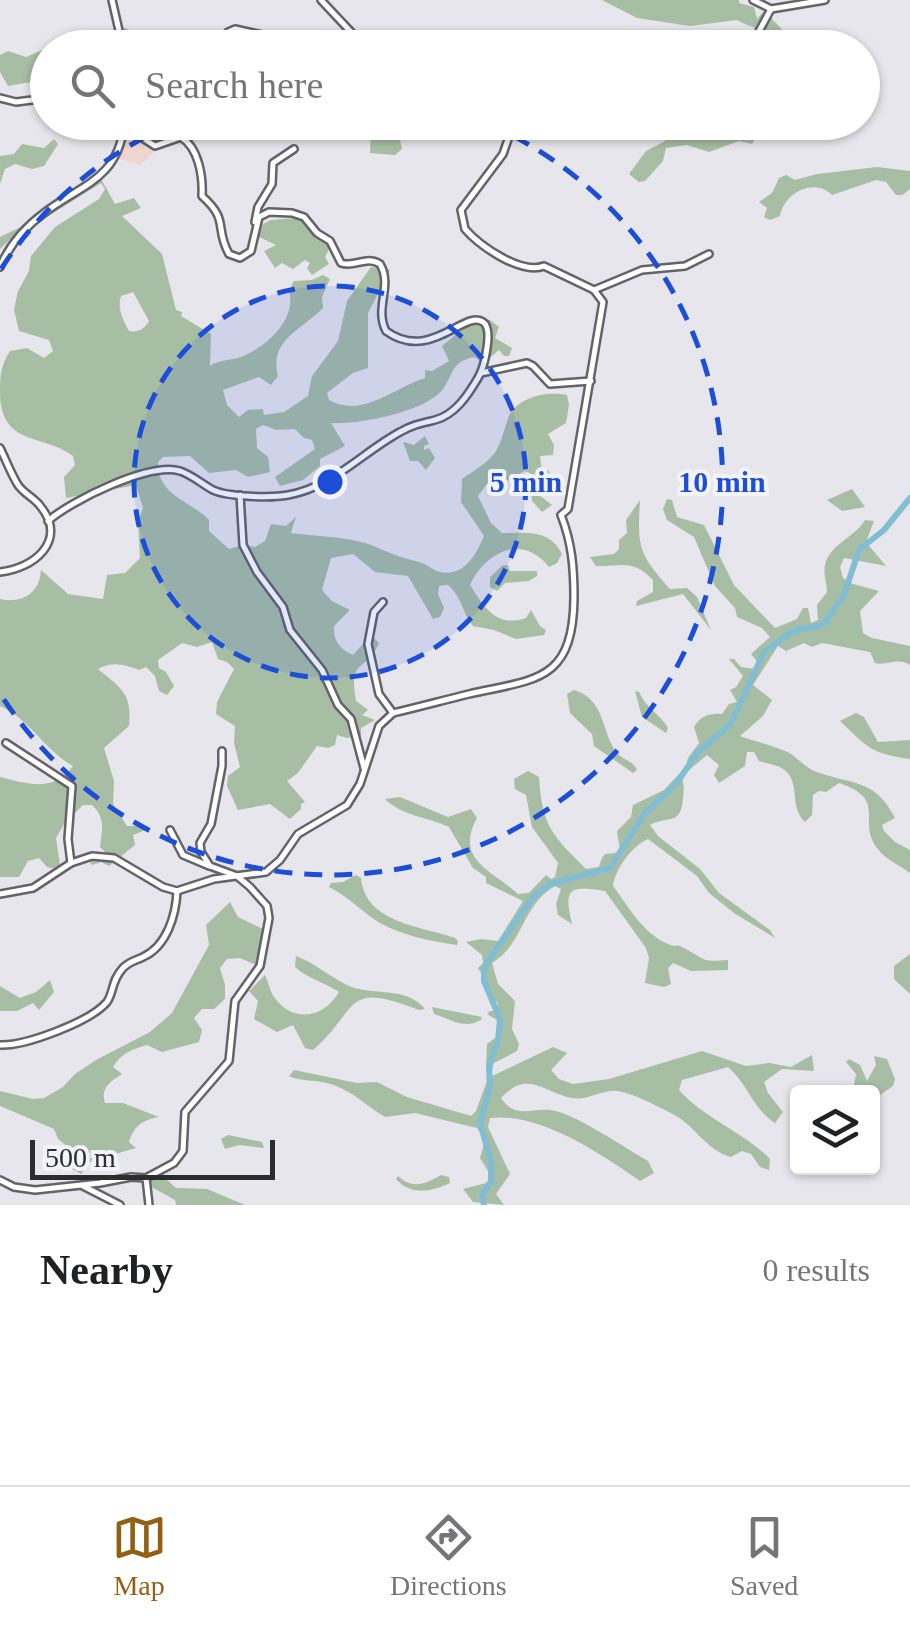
<!DOCTYPE html>
<html lang="en">
<head>
<meta charset="utf-8">
<style>
  body { margin:0; font-family:Georgia,serif; background:#f6f6f6; color:#202124 }
  .controls { position:absolute; right:30px; bottom:30px; display:grid; overflow:hidden; border-radius:10px; box-shadow:0 2px 8px #0004 }
  .controls button { width:90px; height:90px; display:grid; place-items:center; padding:0; border:0; border-bottom:2px solid #e0e0e0; background:#fff; color:#202124; font:50px sans-serif }
  .scale { position:absolute; left:30px; bottom:25px; width:245px; box-sizing:border-box; padding-left:10px; border:5px solid #2c2c2f; border-top:0; font-size:28px; line-height:35px; white-space:nowrap; color:#2c2c2f; -webkit-text-stroke:8px #f3f3fa; paint-order:stroke }
  .list { margin:0; padding:0; list-style:none }
  h2 { display:flex; justify-content:space-between; align-items:center; height:130px; margin:0; padding:0 40px; font-size:42px }
  h2 small { font-size:32px; font-weight:400; color:#757577 }
  .icon { flex:none; width:55px; height:55px; fill:none; stroke:currentColor; stroke-width:2; stroke-linecap:round; stroke-linejoin:round }
  .map { position:relative; flex:none; width:910px; height:1205px; overflow:hidden }
  .search { position:absolute; background:#fff; box-shadow:0 2px 8px #0004; left:30px; right:30px; top:30px; height:110px; display:flex; align-items:center; gap:25px; box-sizing:border-box; padding:0 35px; border-radius:55px; color:#757577; font-size:38px }
  .sheet { height:280px; background:#fff }
  nav { display:flex; justify-content:space-around; align-items:center; box-sizing:border-box; height:140px; border-top:2px solid #e0e0e0; background:#fff; font-size:28px; color:#757577 }
  nav a { display:grid; justify-items:center; gap:5px }
  nav .on { color:#935f13 }
  .map>svg:first-child { display:block }
  .education { fill:#f0d6d0 }
  .green { fill:#a8bea4; fill-rule:evenodd }
  .lines { fill:none; stroke-linecap:round; stroke-linejoin:round }
  .river { stroke:#81bed4; stroke-width:6 }
  .minor-casing { stroke:#636369; stroke-width:10 }
  .minor { stroke:#fff; stroke-width:5 }
  .ring { fill:none; stroke:#1d4ed8; stroke-width:5; stroke-dasharray:18 12 }
  .centre { fill:#1d4ed8; stroke:#f3f3fa; stroke-width:5 }
  .ring-label { font-size:30px; text-anchor:middle; font-weight:bold; fill:#1d4ed8; stroke:#f3f3fa; stroke-width:8; stroke-linejoin:round; paint-order:stroke }
</style>
</head>
<body>
<div class="map">
<svg width="910" height="1205" viewBox="0 0 910 1205">
  <rect width="100%" height="100%" fill="#e6e6ec"/>
  <path class="education" d="M130,128L158,149L140,165L116,158L125,132Z"/>
  <g class="green">
    <path d="M602,0H739V3L754,7L757,19L763,12C776,20 787,37 799,47H781L763,42L766,35C758,27 747,26 737,20L690,26L637,18Z"/>
    <path d="M125,28L140,35L130,44L132,47L83,48C98,39 111,39 125,28Z"/>
    <path d="M47,48V115C45,109 46,103 44,97C37,75 25,84 8,86L0,72V55L8,51L26,57Z"/>
    <path d="M396,122L402,149L395,155L370,153L371,135L380,126Z"/>
    <path d="M739,123H764L752,144L739,141L709,152L687,145L666,148L663,161L645,181L639,182L629,174L646,151L665,141L673,126L695,131Z"/>
    <path d="M54,139L58,144L44,166L32,169L15,164L5,169L0,184V156L14,154L22,144L44,148Z"/>
    <path d="M877,167L910,171V189L902,195H896L886,182L876,180L832,195C814,177 784,193 780,216L770,220L764,217L767,208L759,202L772,193L779,178L786,175L795,180L817,174Z"/>
    <path d="M101,179L115,204L134,198L141,208L122,216L162,254L176,310L182,312L181,316L211,334L210,366C220,359 230,361 241,357C267,346 297,320 289,290L294,281L312,280L323,275L330,279L322,297L323,308C300,331 269,340 278,376L271,385L259,377L223,390L227,405L239,417L248,410L263,409L264,415L284,412L308,396L312,376L338,341L347,301L371,267L390,270L368,313V368L353,373L327,393L329,400C362,419 395,387 425,378V370L432,371L449,361L442,346L464,328L472,317L490,320L499,327L495,338L512,348L509,356H504L499,350L484,363L474,357C451,362 454,373 443,389C426,412 357,425 331,423L345,446L320,459V466L303,480L280,486L275,477L315,449L312,440L304,438L295,429L276,430L263,425L256,429L257,448L268,457L270,472L248,477L236,470L209,473L190,456L163,457L158,462C158,497 189,499 209,520V531L229,549L243,545L255,547L265,541L271,524L286,526L296,517L291,533C312,536 350,537 368,544C386,551 401,558 419,562C427,564 432,570 440,572C464,577 476,555 484,536L461,502L462,479C473,471 486,464 494,454C502,443 504,428 509,416C519,396 548,391 567,395L569,405L566,423L548,434L554,445L553,455L540,456L542,472L549,470L550,482L541,487L539,495L552,505L542,512L532,501L530,473L524,471L509,481L496,472L478,496L491,523L502,533C527,533 550,529 562,554L557,563L549,567C522,533 485,552 470,585C484,607 496,628 526,618L531,610L540,626L546,630L544,635L516,639L494,630L473,626C462,612 462,597 448,585L439,586L438,594L444,608L440,617L433,619L408,576L375,572L353,554L331,558L322,590L332,601L350,610L334,626C333,641 340,649 353,655L371,635L379,643C366,674 348,656 356,701L368,710L362,715L375,720L361,728V736L347,738L337,735L335,745L328,748L317,746L298,773L287,781L305,802L301,804V809L290,819L270,804L238,810L227,786L228,776L240,767L234,743L235,726L216,714L217,702L234,669L227,662L218,659L212,642L197,647L182,643L158,660L159,668L166,672L174,686L167,695L159,691L155,676L146,667L139,670C125,664 111,661 98,669C122,689 132,693 129,726L104,748L114,781L113,804L127,826H147L148,829L133,835L135,845L109,866L101,862L92,865L89,861L108,855L100,847C102,830 106,818 92,805H83L64,824L56,838L60,865L56,869L47,867L39,858L28,861L19,877H0V777C28,784 53,793 73,766C44,750 30,719 0,706V599C22,604 40,593 41,570L68,594L103,599L107,575L125,573L140,558L138,521L143,508L136,485L66,498L64,477L75,465L73,456C45,434 2,447 0,395C0,377 0,366 10,351L27,348L44,358L53,351L49,340L19,331L14,310L18,291L29,271L31,256L55,227L99,199L105,189L101,183L37,223L22,228L0,249V237L29,223L48,207L70,200L84,185L91,187ZM133,292L149,321C145,329 137,333 129,331C123,320 117,309 121,296Z"/>
    <path d="M297,218L312,228L330,247L325,257L329,264L312,275L307,268L310,263L305,260L293,269L282,263L275,268L264,251L276,245L259,237L263,224L271,220Z"/>
    <path d="M425,436L429,444L424,446V450L429,448L435,458L426,470L418,461H410L403,442L414,445Z"/>
    <path d="M852,489L865,507L842,511L827,500Z"/>
    <path d="M667,499L672,500L677,517L704,525L734,585L775,628L797,619L803,608H808L811,623L818,620L817,605L827,592C827,585 823,572 825,565C829,545 855,537 865,520L874,521L866,542L886,566L844,558L840,567L843,578L853,584L879,591L860,611L863,633L872,638L910,646V665C898,657 888,666 875,663L870,652L822,643L812,647L804,643L786,651L778,646L753,685L772,700L763,716L740,736C754,741 770,745 785,751C796,755 804,768 817,772C852,785 875,778 895,818L882,825L884,831L895,842L910,850V873C899,865 885,859 877,848C856,820 889,800 839,783L826,792L819,791L813,795L812,815L805,822C788,806 802,782 783,769C776,764 767,764 759,761L754,752H747L745,766L719,783L714,775L719,765L707,755L689,770L685,769L688,758L699,743L694,727C700,716 710,713 722,714L729,704L737,702L730,690L736,687L743,676L729,659H734L741,667L756,669V660L751,654L770,637L762,628L737,617L735,608L715,586L694,537L667,520L663,509Z"/>
    <path d="M640,500C637,548 639,554 670,589L687,588L697,597L711,630L683,594L636,606L637,601L653,592V580C632,558 620,567 596,566L590,557L614,554L619,549V540L627,533L626,520Z"/>
    <path d="M503,565H508L510,571H537V576L529,581L505,583L497,591L490,587V577Z"/>
    <path d="M574,690C607,699 601,737 619,755C627,762 632,760 637,770L633,773L594,746L592,734L570,713L567,694Z"/>
    <path d="M635,691L639,692C646,708 660,714 668,728L666,733L642,717Z"/>
    <path d="M856,713L864,717L878,742L910,740V759C869,753 869,748 840,721Z"/>
    <path d="M528,771L539,777C542,827 553,836 586,869L599,867C605,845 609,859 620,850L617,831L631,817L633,805L664,790L679,774C685,783 684,788 683,798C681,826 669,815 650,825L658,836L700,869L719,893L770,930L775,938L734,913L709,893L697,876L648,839C632,846 615,869 613,886C629,907 642,933 668,944C680,949 672,942 684,948C707,960 699,962 728,960V970L691,971L673,963L668,968L671,984L664,987L645,983L649,958L646,948L605,891C567,884 564,890 572,924L558,915L556,904L561,889L555,886C521,906 524,944 492,963L498,984L515,1001L512,1029L519,1044L517,1051L494,1063L491,1073L486,1066L487,1044L500,1034L497,1020L487,1014L490,1011H497L498,1003L490,997L489,986L478,968L483,963L482,955L466,942L481,939L498,941L523,901L486,883V877L473,868L449,827C428,817 402,816 385,799L400,797L448,817L471,809L477,818C454,860 492,870 518,894L529,893L546,875L551,879L555,877L558,863L532,827L526,795L515,789L514,779Z"/>
    <path d="M356,875L361,878C365,923 421,926 455,938L458,941L457,945C431,941 403,936 380,923C362,912 348,896 329,887L331,883L343,882Z"/>
    <path d="M230,902L238,917L267,931L265,961L256,965L240,958L227,959L220,968L225,985V999L214,1009H202L194,1018L202,1030L199,1042L162,1052L147,1045C133,1049 121,1053 113,1067L122,1074C110,1082 100,1088 105,1103H123L159,1117C142,1120 134,1126 129,1142L136,1148L91,1161L81,1174L67,1166L68,1147L58,1139L54,1129L0,1106V1091L33,1099L44,1098L63,1087L75,1074L96,1060L150,1032L172,1013L209,945L206,925Z"/>
    <path d="M910,954V994L894,979V966Z"/>
    <path d="M296,956C315,963 330,977 347,985C371,997 406,985 425,1009L419,1010C342,980 361,1008 313,1050L305,1048L293,1025L277,1032L254,1019L258,1001L249,991L265,975C269,983 270,991 274,997C293,1024 324,1018 339,992C326,983 306,978 295,967Z"/>
    <path d="M50,980L54,992L39,1010L33,1003L17,1011H0V986L20,998L36,992Z"/>
    <path d="M432,1007L482,1017L481,1020C463,1030 451,1019 434,1014Z"/>
    <path d="M553,1047L567,1053L551,1070L559,1079L573,1084L609,1079L702,1051L746,1066L769,1063L791,1067L812,1055L814,1071L782,1069L764,1082L768,1093L783,1112L775,1123C752,1108 748,1084 728,1067L682,1080L679,1090C705,1119 742,1131 770,1159L769,1170L760,1167L751,1154L742,1151L731,1157C705,1150 695,1124 669,1112C655,1105 634,1094 618,1091C602,1089 588,1101 572,1098C543,1092 527,1069 501,1098C515,1119 530,1108 550,1110C573,1112 625,1148 648,1161L654,1173L640,1181C600,1153 539,1112 490,1118L488,1127L510,1174L496,1194L504,1205L473,1202L463,1189L486,1183L491,1176L480,1158L485,1140L477,1128L415,1113L385,1117C368,1107 355,1093 336,1086C320,1079 299,1082 289,1076L294,1070L357,1083L377,1082L407,1097L471,1116L476,1111L488,1078Z"/>
    <path d="M874,1056L887,1059L895,1079L893,1086L873,1100L872,1092H858L854,1084L856,1074L846,1062L849,1059L860,1065L867,1081L876,1065Z"/>
    <path d="M228,1135L262,1142L264,1148L239,1145L225,1149L221,1139Z"/>
    <path d="M156,1170L176,1188L207,1189L245,1205H176L175,1200L148,1185L149,1174Z"/>
    <path d="M441,1175L449,1177L450,1183C431,1192 411,1196 396,1179L398,1176C412,1189 424,1185 441,1175Z"/>
  </g>
  <g class="lines">
    <path class="river" d="M484,1205L482,1194L491,1183V1161L480,1123L490,1087L489,1065L498,1041L500,1019L484,981V968L490,958L534,896L550,884L610,868L644,814L676,784L698,752L730,725L764,652L793,631L823,625L844,595L859,550L884,530L910,498"/>
    <g class="minor-casing">
      <g id="minor">
        <path d="M112,0L123,48"/>
        <path d="M321,0L366,48"/>
        <path d="M753,0L771,9L825,0"/>
        <path d="M220,48L228,32L235,29L294,42L363,44"/>
        <path d="M750,48L771,9"/>
        <path d="M0,98L16,102L48,98"/>
        <path d="M264,125L266,122"/>
        <path d="M255,222L258,207L272,184L273,163L294,149"/>
        <path d="M0,267C9,246 25,227 44,213C80,185 118,180 124,125"/>
        <path d="M594,290L642,270L685,266L709,254"/>
        <path d="M481,373L527,363L533,366L550,384L591,381"/>
        <path d="M0,448C6,460 11,474 18,485C24,494 35,498 41,507C68,541 33,569 0,572"/>
        <path d="M240,495L243,545L257,572L283,607L290,630L322,670L338,705L351,719L364,768"/>
        <path d="M48,521C72,500 150,462 180,471C192,475 202,484 213,490C228,497 271,498 288,495C331,488 363,452 400,432C412,425 422,423 435,420C455,415 468,395 478,378C484,368 494,329 483,322C465,309 430,363 386,331C374,308 393,286 380,264C366,255 355,268 341,263L330,241L317,233L304,217L292,213L269,212L259,217L251,251L240,258L229,254C214,227 230,221 202,196C203,177 199,148 181,137L155,146L124,126"/>
        <path d="M383,602L374,612L368,644L379,694L393,713"/>
        <path d="M6,743L72,786L68,839L71,863"/>
        <path d="M170,830L183,855L209,866"/>
        <path d="M0,894L33,888L71,863L92,856L114,858L163,887L177,891L214,879L266,872L280,860L298,834L347,805L360,784L379,726L393,713C419,707 444,700 469,694C536,679 573,682 574,598C574,568 572,543 561,515L568,509L603,302L594,290L544,266C521,275 480,246 465,229L461,210L503,154L514,122"/>
        <path d="M0,1045C25,1046 90,1022 107,1002C114,992 111,981 123,968C130,961 135,961 143,957C167,946 176,915 177,891"/>
        <path d="M146,1178L149,1205"/>
        <path d="M0,1180L14,1187L35,1190L100,1183L131,1177L146,1178L174,1163L183,1151L185,1112L229,1061L235,1001L260,966L269,918L267,906L250,887L237,876L210,866L201,852L200,843L211,824L222,766V751"/>
        <path d="M83,1186L120,1205"/>
      </g>
    </g>
    <use href="#minor" class="minor"/>
  </g>
  <circle cx="330" cy="482" r="196" fill="#1d4ed8" fill-opacity=".12"/>
  <g class="ring">
    <circle cx="330" cy="482" r="196"/>
    <path d="M1 269A392 392 0 0 1 174 123M486 123A392 392 0 1 1 1 695"/>
  </g>
  <circle cx="330" cy="482" r="15" class="centre"/>
  <g class="ring-label">
    <text x="526" y="492">5 min</text>
    <text x="722" y="492">10 min</text>
  </g>
</svg>
<div class="controls">
<button><svg class="icon" aria-label="layers" viewBox="0 0 24 24"><path d="M12 4l9 5-9 5-9-5zM3 14l9 5 9-5"/></svg></button>
</div>
<div class="scale">500 m</div>
<div class="search"><svg class="icon" aria-label="search" viewBox="0 0 24 24"><circle cx="10" cy="10" r="6"/><path d="M15 15l6 6"/></svg>Search here</div>
</div>
<section class="sheet">
<h2>Nearby<small>0 results</small></h2>
<ul class="list">
</ul>
</section>
<nav>
<a class="on"><svg class="icon" aria-label="map" viewBox="0 0 24 24"><path d="M3 6l6-2 6 2 6-2v14l-6 2-6-2-6 2zM9 4v14M15 6v14"/></svg>Map</a>
<a><svg class="icon" aria-label="directions" viewBox="0 0 24 24"><path d="M12 3l9 9-9 9-9-9zM9 14v-3h6M13 9l2 2-2 2"/></svg>Directions</a>
<a><svg class="icon" aria-label="saved" viewBox="0 0 24 24"><path d="M7 4h10v16l-5-4-5 4z"/></svg>Saved</a>
</nav>
</body>
</html>
